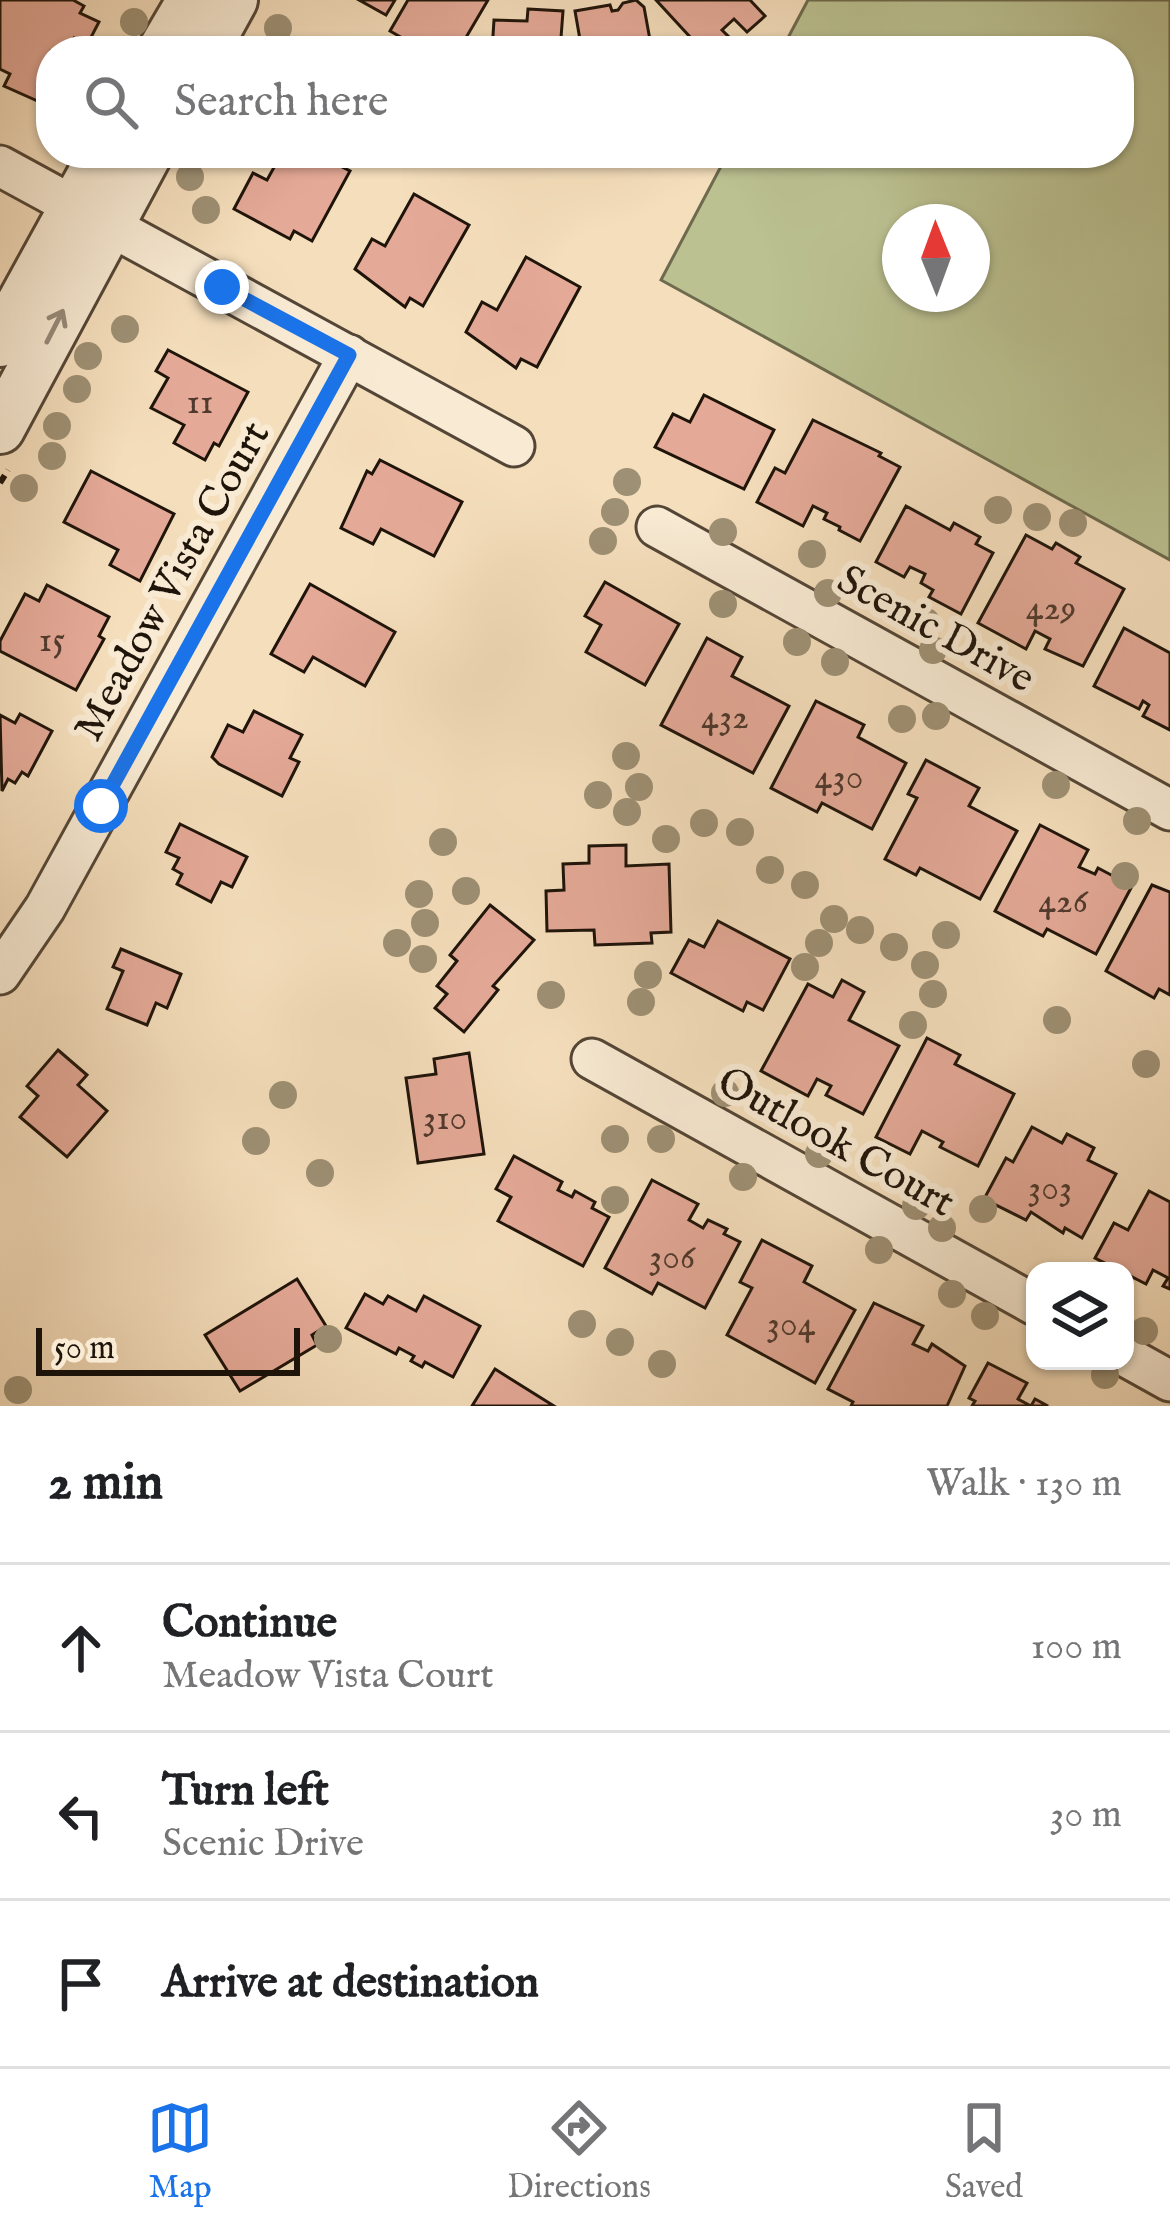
<!DOCTYPE html>
<html lang="en">
<head>
<meta charset="utf-8">
<style>
  body { margin:0; font-family:"IM FELL English",serif; background:#f6f6f6; color:#202124 }
  .controls { position:absolute; right:36px; bottom:36px; display:grid; overflow:hidden; border-radius:24px; box-shadow:0 3px 9px #0004 }
  .controls button { width:108px; height:108px; display:grid; place-items:center; padding:0; border:0; border-bottom:3px solid #e0e0e0; background:#fff; color:#202124; font:60px sans-serif }
  .compass { position:absolute; left:882px; top:204px; width:108px; height:108px; border-radius:50%; background:#fff; box-shadow:0 3px 9px #0004; rotate:359deg }
  .scale { position:absolute; left:36px; bottom:30px; width:264px; box-sizing:border-box; padding-left:12px; border:6px solid #1f140a; border-top:0; font-size:33px; line-height:42px; white-space:nowrap; color:#1f140a; -webkit-text-stroke:9px #f8ead3; paint-order:stroke }
  .stop { position:absolute; width:36px; height:36px; margin:-27px; border:9px solid #1a73e8; border-radius:50%; background:#fff }
  .stop.end { background:#1a73e8; border-color:#fff; box-shadow:0 3px 12px #0008 }
  .list { margin:0; padding:0; list-style:none }
  h2 { display:flex; justify-content:space-between; align-items:center; height:156px; margin:0; padding:0 48px; font-size:51px }
  h2 small { font-size:39px; font-weight:400; color:#757577 }
  .list li { display:grid; grid-template-columns:78px 1fr auto; gap:36px; align-items:center; box-sizing:border-box; height:168px; padding:0 48px; border-top:3px solid #e0e0e0 }
  .list b { display:block; font-size:45px; white-space:nowrap }
  .list p { margin:0; font-size:39px; white-space:nowrap; color:#757577 }
  .list em { font-size:39px; font-style:normal; color:#757577 }
  .icon { flex:none; width:66px; height:66px; fill:none; stroke:currentColor; stroke-width:2; stroke-linecap:round; stroke-linejoin:round }
  .map { position:relative; flex:none; width:1170px; height:1406px; overflow:hidden }
  .search { position:absolute; background:#fff; box-shadow:0 3px 9px #0004; left:36px; right:36px; top:36px; height:132px; display:flex; align-items:center; gap:30px; box-sizing:border-box; padding:0 42px; border-radius:48px; color:#757577; font-size:45px }
  .sheet { height:660px; background:#fff }
  nav { display:flex; justify-content:space-around; align-items:center; box-sizing:border-box; height:168px; border-top:3px solid #e0e0e0; background:#fff; font-size:33px; color:#757577 }
  nav a { display:grid; justify-items:center; gap:6px }
  nav .on { color:#1a73e8 }
  .map>svg:first-child { display:block }
  .green { fill:#bbc191; stroke:#6d6a4e; stroke-width:3; fill-rule:evenodd }
  .building { fill:#e4a997; stroke:#1f140a; stroke-width:3 }
  .lines { fill:none; stroke-linecap:round; stroke-linejoin:round }
  .minor-casing { stroke:#544636; stroke-width:45 }
  .tertiary-casing { stroke:#544636; stroke-width:54 }
  .path { stroke:#1f140a; stroke-width:6; stroke-dasharray:9 6; stroke-linecap:butt }
  .minor { stroke:#f8ead3; stroke-width:39 }
  .tertiary { stroke:#f8ead3; stroke-width:48 }
  .tree { fill:#9e9074 }
  .oneway { stroke:#968a79 }
  .route { stroke:#1a73e8; stroke-width:15 }
  .labels { text-anchor:middle; stroke-width:12; stroke-linejoin:round; paint-order:stroke }
  .number-label { font-size:36px; fill:#50392d }
  .street-label { font-size:42px; fill:#1f140a; stroke:#f8ead3 }
</style>
</head>
<body>
<div class="map">
<svg width="1170" height="1406" viewBox="0 0 1170 1406">
  <rect width="100%" height="100%" fill="#f5debc"/>
  <filter id="stains"><feTurbulence type="fractalNoise" baseFrequency=".00167" numOctaves="4"/><feColorMatrix values="0 0 0 0 .2 0 0 0 0 .09 0 0 0 0 .02 0 0 0 .5 -.17"/></filter>
  <radialGradient id="worn" r=".72"><stop offset=".6" stop-color="#630" stop-opacity="0"/><stop offset="1" stop-color="#630" stop-opacity=".3"/></radialGradient>
  <path class="green" d="M808,0H1170V560L661,280L728,153H1119V51H781ZM900,222H972V294H900Z"/>
  <g class="building">
    <path d="M0,0H73L84,6L80,13L99,22L87,45L74,38L67,51H51V107L4,86L10,74L0,69Z"/>
    <path d="M359,0H395L386,15Z"/>
    <path d="M408,0H488L458,51H406L411,43L390,31Z"/>
    <path d="M636,0L644,7L652,51H582L575,11L610,5L612,11L618,10L623,3Z"/>
    <path d="M656,0H750L765,16L747,32L734,19L722,30L732,40L720,51H703Z"/>
    <path d="M528,9L563,11L560,51H492L494,20L527,21Z"/>
    <path d="M282,153H309L306,159L318,165L322,157L350,171L312,241L294,231L290,239L234,209L253,173L267,180Z"/>
    <path d="M414,194L469,225L423,306L410,298L405,307L355,269L372,239L385,246Z"/>
    <path d="M526,257L580,287L537,367L521,359L516,368L466,332L482,302L497,310Z"/>
    <path d="M168,350L248,392L219,446L214,443L205,460L174,443L184,425L151,408L168,378L156,371Z"/>
    <path d="M704,395L774,430L744,489L655,447L673,414L690,422Z"/>
    <path d="M813,420L881,453L879,456L900,467L860,541L839,530L840,527L824,519L827,513L813,506L803,526L757,502L775,468L785,473Z"/>
    <path d="M380,460L462,502L434,556L381,529L373,544L341,528L367,471L372,474Z"/>
    <path d="M91,471L174,514L140,581L110,565L118,550L64,522Z"/>
    <path d="M906,506L950,530L954,523L980,537L976,544L993,553L961,614L929,597L933,590L921,583L925,574L910,567L904,577L876,562Z"/>
    <path d="M1026,535L1052,549L1056,543L1080,557L1076,563L1124,589L1083,666L1045,649L1050,639L1035,631L1026,649L978,623Z"/>
    <path d="M605,582L679,624L645,685L586,652L601,625L585,616Z"/>
    <path d="M310,584L395,632L365,686L313,657L304,672L271,654Z"/>
    <path d="M47,585L109,617L99,636L104,639L76,690L0,651V641L25,594L39,601Z"/>
    <path d="M1124,628L1170,653V730L1143,716L1149,705L1143,701L1139,709L1094,686Z"/>
    <path d="M707,638L742,657L732,676L789,706L753,773L661,725Z"/>
    <path d="M816,701L864,725L858,737L906,763L872,829L822,803L817,812L771,788Z"/>
    <path d="M254,711L302,735L290,758L299,762L282,796L219,764L212,757L228,725L243,732Z"/>
    <path d="M20,714L52,731L28,776L22,772L15,783L8,779L2,791L0,715L15,723Z"/>
    <path d="M926,760L979,788L969,806L1017,831L980,899L920,868L916,875L885,859L917,798L908,794Z"/>
    <path d="M180,824L247,857L232,887L221,882L211,902L177,884L182,874L173,869L179,858L166,852Z"/>
    <path d="M1040,825L1088,850L1079,867L1095,874L1098,868L1132,886L1096,954L1047,929L1043,936L995,911Z"/>
    <path d="M626,845V866L669,864L671,932L651,933L652,943L595,945L594,930L547,931L546,891L564,890L563,864L589,863V846Z"/>
    <path d="M1152,885L1170,892V995L1159,989L1154,998L1106,971Z"/>
    <path d="M490,905L534,940L493,986L498,990L464,1032L435,1008L447,994L437,986L457,961L450,955Z"/>
    <path d="M718,921L790,959L763,1010L747,1002L743,1011L671,973L689,940L704,947Z"/>
    <path d="M121,949L181,974L167,1008L156,1003L147,1025L107,1009L123,971L113,967Z"/>
    <path d="M842,980L864,992L849,1020L899,1046L863,1114L826,1095L831,1086L817,1079L808,1096L761,1071L808,984L833,997Z"/>
    <path d="M927,1038L960,1055L955,1064L1014,1094L978,1166L940,1147L943,1142L922,1131L910,1154L876,1137Z"/>
    <path d="M58,1050L87,1075L78,1085L107,1111L67,1157L20,1117L38,1096L27,1086Z"/>
    <path d="M469,1053L484,1154L418,1163L406,1078L436,1074L434,1059Z"/>
    <path d="M1032,1127L1062,1143L1067,1134L1094,1148L1088,1160L1116,1174L1082,1238L1065,1228L1063,1233L1031,1212L1026,1220L984,1199L1006,1158L1013,1162Z"/>
    <path d="M514,1156L562,1182L558,1190L572,1197L575,1191L595,1202L592,1208L609,1217L583,1266L498,1221L511,1197L496,1189Z"/>
    <path d="M652,1180L698,1204L689,1220L703,1228L708,1220L727,1229L724,1234L740,1242L705,1308L658,1283L652,1294L605,1268Z"/>
    <path d="M1149,1191L1170,1202V1289L1163,1286L1168,1278L1153,1270L1146,1284L1095,1258L1114,1223L1128,1230Z"/>
    <path d="M762,1240L812,1266L804,1282L855,1310L815,1383L727,1335L752,1288L740,1282Z"/>
    <path d="M297,1279L326,1326L312,1335L317,1345L240,1391L205,1335Z"/>
    <path d="M365,1294L383,1304L388,1296L416,1311L424,1296L480,1326L453,1377L425,1362L422,1367L411,1361L414,1356L399,1348L396,1354L346,1328Z"/>
    <path d="M874,1303L923,1326L913,1344L928,1351L932,1344L965,1366L947,1406H851L853,1402L828,1389Z"/>
    <path d="M988,1363L1027,1383L1018,1399L1031,1406L1035,1399L1048,1406H972L975,1401L969,1398Z"/>
    <path d="M495,1369L554,1406H472Z"/>
  </g>
  <g class="lines">
    <g class="minor-casing">
      <g id="minor">
        <path d="M0,166L514,446"/>
        <path d="M657,527L1170,810"/>
        <path d="M0,974L45,908L349,355"/>
        <path d="M592,1059L1035,1305"/>
        <path d="M1125,1356L1170,1381"/>
      </g>
    </g>
    <g class="tertiary-casing">
      <g id="tertiary">
        <path d="M162,51L192,0"/>
        <path d="M205,51L233,0"/>
        <path d="M0,342L104,153"/>
        <path d="M0,429L148,153"/>
      </g>
    </g>
    <path class="path" d="M0,483L8,470"/>
    <use href="#minor" class="minor"/>
    <use href="#tertiary" class="tertiary"/>
  </g>
  <g class="tree">
    <circle cx="134" cy="22" r="14"/>
    <circle cx="278" cy="28" r="14"/>
    <circle cx="190" cy="177" r="14"/>
    <circle cx="206" cy="210" r="14"/>
    <circle cx="125" cy="329" r="14"/>
    <circle cx="88" cy="356" r="14"/>
    <circle cx="77" cy="389" r="14"/>
    <circle cx="57" cy="426" r="14"/>
    <circle cx="52" cy="456" r="14"/>
    <circle cx="627" cy="482" r="14"/>
    <circle cx="24" cy="488" r="14"/>
    <circle cx="998" cy="510" r="14"/>
    <circle cx="615" cy="512" r="14"/>
    <circle cx="1037" cy="517" r="14"/>
    <circle cx="1073" cy="523" r="14"/>
    <circle cx="723" cy="532" r="14"/>
    <circle cx="603" cy="541" r="14"/>
    <circle cx="812" cy="554" r="14"/>
    <circle cx="828" cy="593" r="14"/>
    <circle cx="723" cy="604" r="14"/>
    <circle cx="926" cy="622" r="14"/>
    <circle cx="797" cy="642" r="14"/>
    <circle cx="933" cy="650" r="14"/>
    <circle cx="835" cy="662" r="14"/>
    <circle cx="936" cy="716" r="14"/>
    <circle cx="902" cy="719" r="14"/>
    <circle cx="626" cy="756" r="14"/>
    <circle cx="1056" cy="785" r="14"/>
    <circle cx="639" cy="787" r="14"/>
    <circle cx="598" cy="795" r="14"/>
    <circle cx="627" cy="812" r="14"/>
    <circle cx="1137" cy="821" r="14"/>
    <circle cx="704" cy="823" r="14"/>
    <circle cx="740" cy="832" r="14"/>
    <circle cx="666" cy="839" r="14"/>
    <circle cx="443" cy="842" r="14"/>
    <circle cx="770" cy="870" r="14"/>
    <circle cx="1125" cy="876" r="14"/>
    <circle cx="805" cy="885" r="14"/>
    <circle cx="466" cy="891" r="14"/>
    <circle cx="419" cy="894" r="14"/>
    <circle cx="834" cy="919" r="14"/>
    <circle cx="425" cy="923" r="14"/>
    <circle cx="860" cy="930" r="14"/>
    <circle cx="946" cy="935" r="14"/>
    <circle cx="397" cy="943" r="14"/>
    <circle cx="819" cy="943" r="14"/>
    <circle cx="894" cy="947" r="14"/>
    <circle cx="423" cy="959" r="14"/>
    <circle cx="925" cy="965" r="14"/>
    <circle cx="805" cy="967" r="14"/>
    <circle cx="648" cy="975" r="14"/>
    <circle cx="933" cy="994" r="14"/>
    <circle cx="551" cy="995" r="14"/>
    <circle cx="641" cy="1002" r="14"/>
    <circle cx="1057" cy="1020" r="14"/>
    <circle cx="913" cy="1025" r="14"/>
    <circle cx="1146" cy="1064" r="14"/>
    <circle cx="725" cy="1093" r="14"/>
    <circle cx="283" cy="1095" r="14"/>
    <circle cx="615" cy="1139" r="14"/>
    <circle cx="661" cy="1139" r="14"/>
    <circle cx="256" cy="1141" r="14"/>
    <circle cx="819" cy="1154" r="14"/>
    <circle cx="320" cy="1173" r="14"/>
    <circle cx="743" cy="1177" r="14"/>
    <circle cx="615" cy="1200" r="14"/>
    <circle cx="916" cy="1206" r="14"/>
    <circle cx="983" cy="1209" r="14"/>
    <circle cx="942" cy="1228" r="14"/>
    <circle cx="879" cy="1250" r="14"/>
    <circle cx="952" cy="1294" r="14"/>
    <circle cx="985" cy="1316" r="14"/>
    <circle cx="582" cy="1324" r="14"/>
    <circle cx="1144" cy="1331" r="14"/>
    <circle cx="328" cy="1339" r="14"/>
    <circle cx="620" cy="1342" r="14"/>
    <circle cx="662" cy="1364" r="14"/>
    <circle cx="1105" cy="1375" r="14"/>
    <circle cx="18" cy="1390" r="14"/>
  </g>
  <defs><path id="oneway-shaft" d="M-6 0H5M1.5-3L5.5 0L1.5 3" fill="none" stroke-width="1.6" stroke-linecap="round" stroke-linejoin="round" transform="scale(3)"/></defs>
  <use class="oneway" href="#oneway-shaft" transform="translate(55 326) rotate(-63)"/>
  <g class="lines">
    <path class="route" d="M101,806L349,355L222,287"/>
  </g>
  <g class="labels">
    <g class="number-label">
      <text x="200" y="413">11</text>
      <text x="1051" y="619">429</text>
      <text x="52" y="651">15</text>
      <text x="725" y="728">432</text>
      <text x="839" y="788">430</text>
      <text x="1063" y="912">426</text>
      <text x="445" y="1129">310</text>
      <text x="1050" y="1199">303</text>
      <text x="672" y="1268">306</text>
      <text x="791" y="1335">304</text>
    </g>
    <g class="street-label">
      <text transform="translate(170 580) rotate(-61)" y="15">Meadow Vista Court</text>
      <text transform="translate(937 627) rotate(29)" y="15">Scenic Drive</text>
      <text transform="translate(837 1140) rotate(29)" y="15">Outlook Court</text>
    </g>
  </g>
  <rect width="100%" height="100%" filter="url(#stains)"/>
  <rect width="100%" height="100%" fill="url(#worn)"/>
</svg>
<div class="controls">
<button><svg class="icon" aria-label="layers" viewBox="0 0 24 24"><path d="M12 4l9 5-9 5-9-5zM3 14l9 5 9-5"/></svg></button>
</div>
<svg class="compass" viewBox="-18 -18 36 36"><path d="M0-13l5 13h-10z" fill="#e53935"/><path d="M0 13l5-13h-10z" fill="#757577"/></svg>
<div class="scale">50 m</div>
<div class="stop" style="left:101px;top:806px"></div>
<div class="stop end" style="left:222px;top:287px"></div>
<div class="search"><svg class="icon" aria-label="search" viewBox="0 0 24 24"><circle cx="10" cy="10" r="6"/><path d="M15 15l6 6"/></svg>Search here</div>
</div>
<section class="sheet">
<h2>2 min<small>Walk · 130 m</small></h2>
<ul class="list">
<li><svg class="icon" aria-label="ahead" viewBox="0 0 24 24"><path d="M12 20V5M6 11l6-6 6 6"/></svg><div><b>Continue</b><p>Meadow Vista Court</p></div><em>100 m</em></li>
<li><svg class="icon" aria-label="left" viewBox="0 0 24 24"><path d="M17 20v-9H6M10 6l-5 5 5 5"/></svg><div><b>Turn left</b><p>Scenic Drive</p></div><em>30 m</em></li>
<li><svg class="icon" aria-label="arrive" viewBox="0 0 24 24"><path d="M6 21V4h12l-3 4 3 4H6"/></svg><div><b>Arrive at destination</b></div></li>
</ul>
</section>
<nav>
<a class="on"><svg class="icon" aria-label="map" viewBox="0 0 24 24"><path d="M3 6l6-2 6 2 6-2v14l-6 2-6-2-6 2zM9 4v14M15 6v14"/></svg>Map</a>
<a><svg class="icon" aria-label="directions" viewBox="0 0 24 24"><path d="M12 3l9 9-9 9-9-9zM9 14v-3h6M13 9l2 2-2 2"/></svg>Directions</a>
<a><svg class="icon" aria-label="saved" viewBox="0 0 24 24"><path d="M7 4h10v16l-5-4-5 4z"/></svg>Saved</a>
</nav>
</body>
</html>
